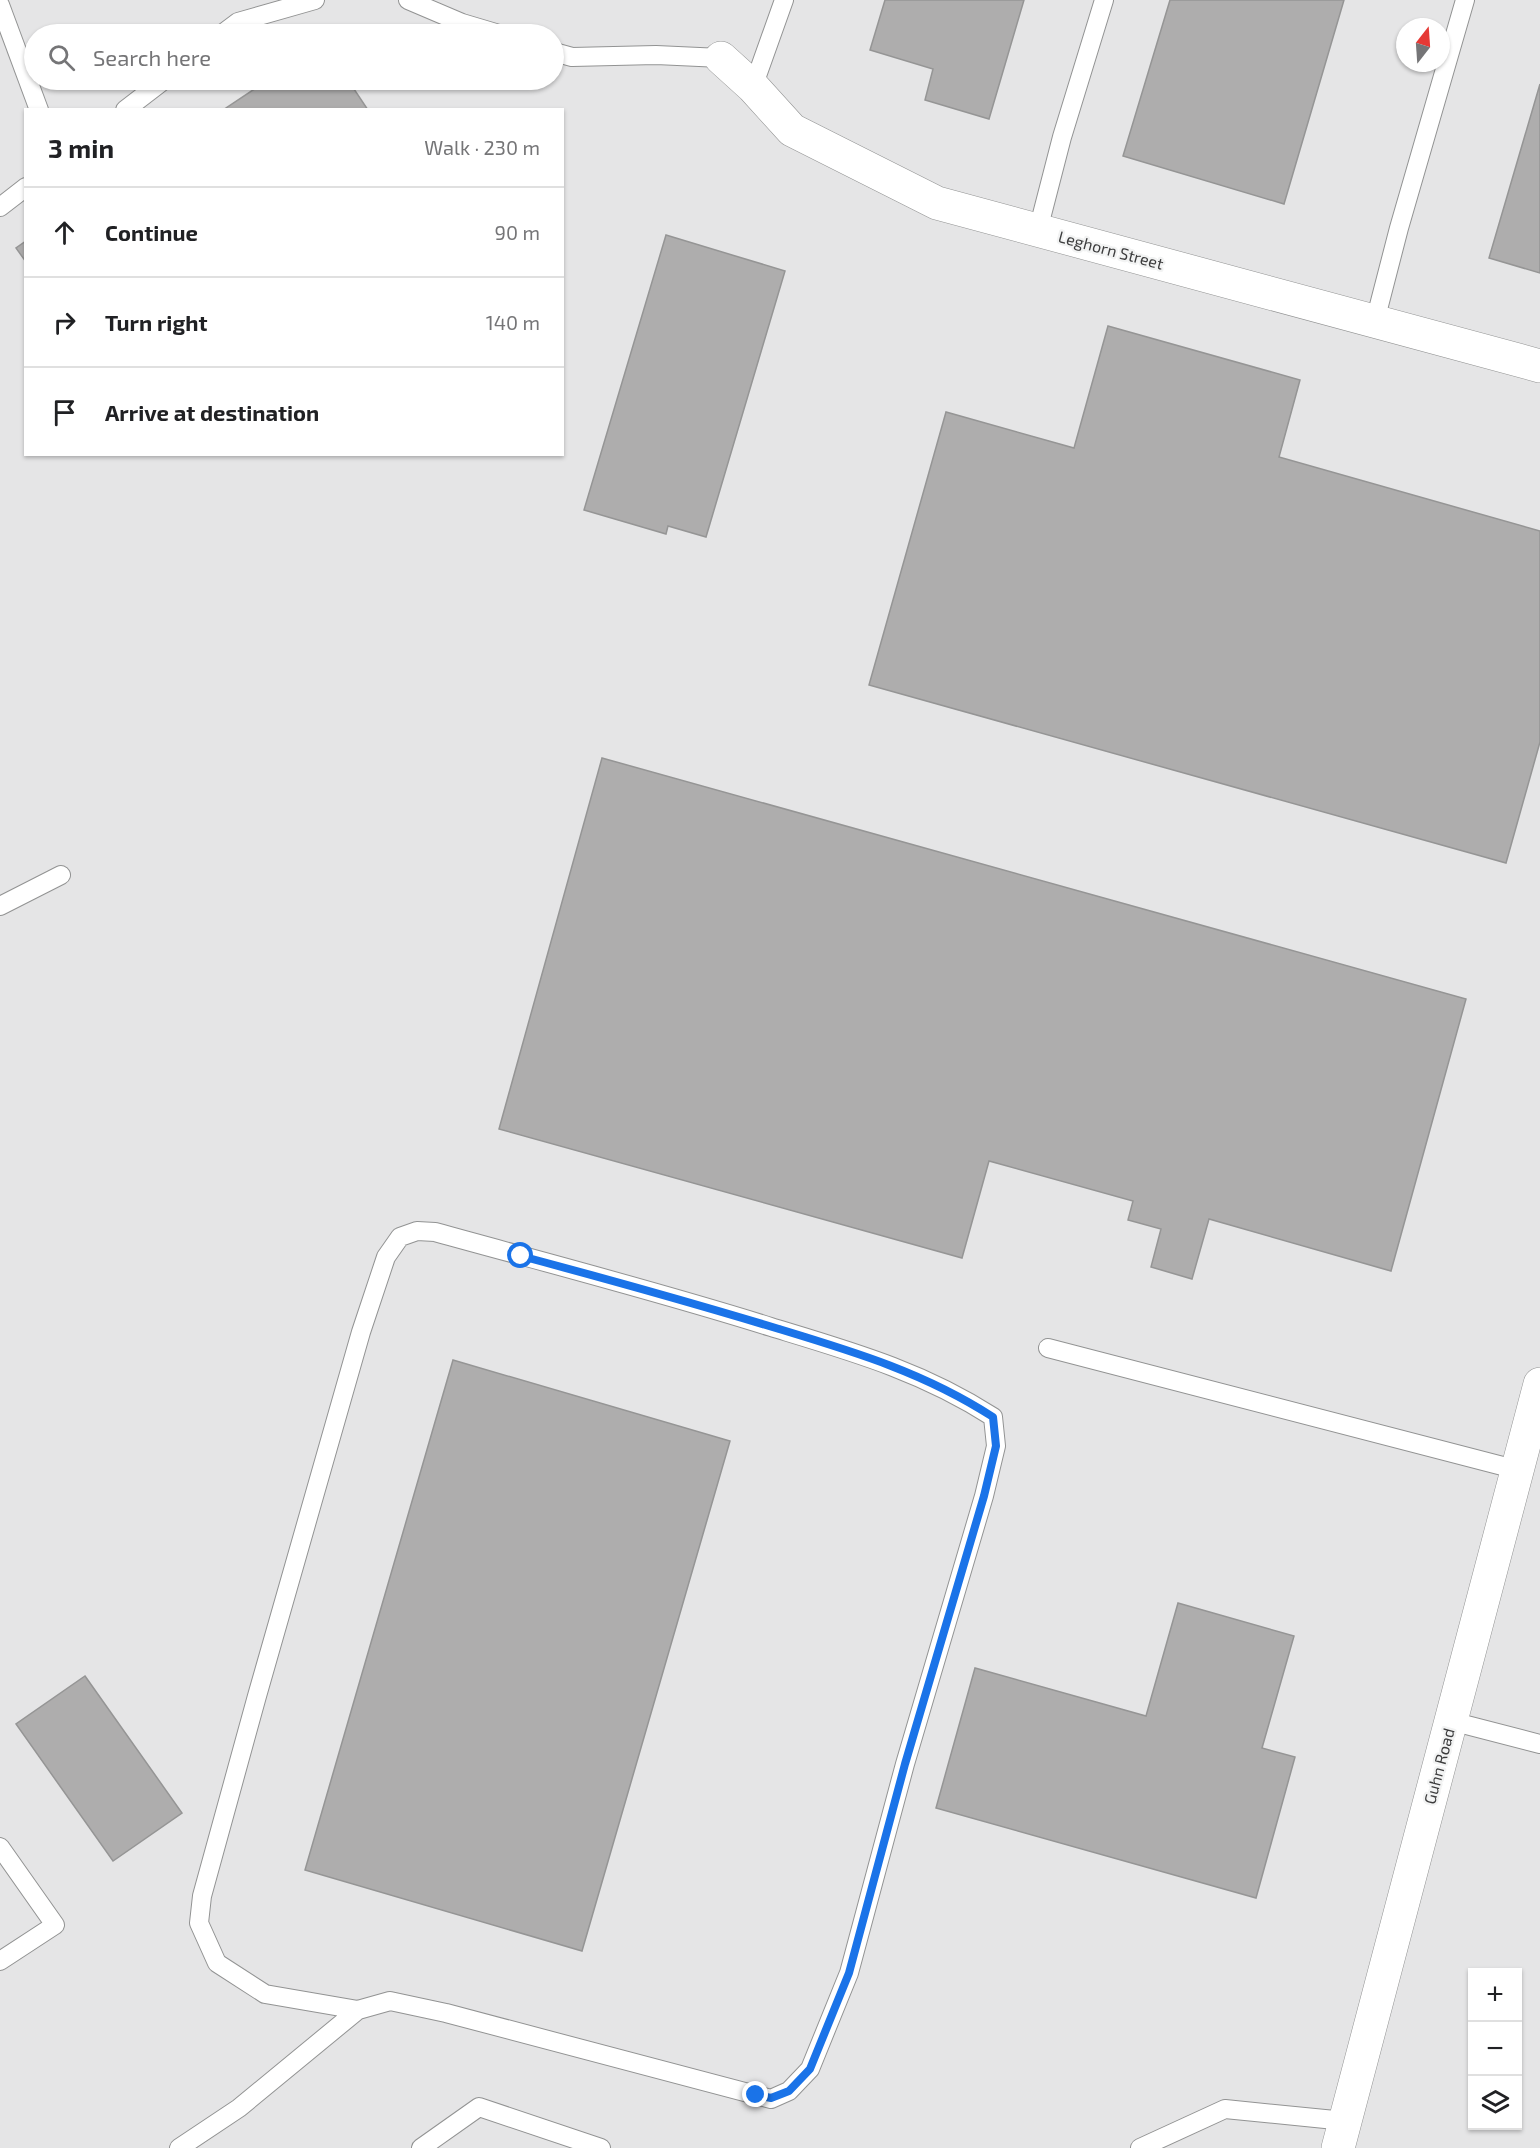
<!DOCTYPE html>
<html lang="en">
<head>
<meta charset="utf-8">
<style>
  body { margin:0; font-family:"Exo 2",sans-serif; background:#f2f2f2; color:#202124 }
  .controls { position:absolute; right:18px; bottom:18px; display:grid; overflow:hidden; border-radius:0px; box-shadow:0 2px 4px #0004 }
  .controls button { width:54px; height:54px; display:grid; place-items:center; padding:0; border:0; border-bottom:2px solid #e0e0e0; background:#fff; color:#202124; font:30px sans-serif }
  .compass { position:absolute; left:1396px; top:18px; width:54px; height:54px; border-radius:50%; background:#fff; box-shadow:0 2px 4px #0004; rotate:17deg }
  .stop { position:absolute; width:18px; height:18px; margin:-14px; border:4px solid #1a73e8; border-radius:50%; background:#fff }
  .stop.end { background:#1a73e8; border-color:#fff; box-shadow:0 2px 6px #0008 }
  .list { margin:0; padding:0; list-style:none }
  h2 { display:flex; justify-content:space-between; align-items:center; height:78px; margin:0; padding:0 24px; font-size:26px }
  h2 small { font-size:20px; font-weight:400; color:#757577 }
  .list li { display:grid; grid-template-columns:39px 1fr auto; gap:18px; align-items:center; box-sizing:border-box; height:90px; padding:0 24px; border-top:2px solid #e0e0e0 }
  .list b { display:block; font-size:22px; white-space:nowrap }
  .list em { font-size:20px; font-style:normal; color:#757577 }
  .icon { flex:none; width:33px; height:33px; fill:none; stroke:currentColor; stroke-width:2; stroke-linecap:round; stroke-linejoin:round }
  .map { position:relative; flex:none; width:1540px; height:2148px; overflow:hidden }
  .search { position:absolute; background:#fff; box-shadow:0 2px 4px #0004; left:24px; top:24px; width:540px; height:66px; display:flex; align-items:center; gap:15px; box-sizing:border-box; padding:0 21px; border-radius:33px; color:#757577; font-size:22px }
  .panel { position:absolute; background:#fff; box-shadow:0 2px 4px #0004; left:24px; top:108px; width:540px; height:348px; border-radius:0px }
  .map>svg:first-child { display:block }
  .building { fill:#aeadad; stroke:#959595; stroke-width:1.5 }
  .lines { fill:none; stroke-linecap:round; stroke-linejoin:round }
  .lane-casing { stroke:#929393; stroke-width:20 }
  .street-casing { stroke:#929393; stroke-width:34 }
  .secondary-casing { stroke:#929393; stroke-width:34 }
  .lane { stroke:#fff; stroke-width:18 }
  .street { stroke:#fff; stroke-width:33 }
  .secondary { stroke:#fff; stroke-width:33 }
  .route { stroke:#1a73e8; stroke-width:8 }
  .labels { text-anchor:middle; stroke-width:4.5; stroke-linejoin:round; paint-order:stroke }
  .street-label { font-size:16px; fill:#3c3c3d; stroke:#f2f3f3 }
</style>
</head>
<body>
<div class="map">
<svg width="1540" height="2148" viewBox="0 0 1540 2148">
  <rect width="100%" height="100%" fill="#e5e5e6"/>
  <g class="building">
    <path d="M885,0H1024L989,119L925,100L933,69L870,50Z"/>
    <path d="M1170,0H1344L1284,204L1123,156Z"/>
    <path d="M268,80H348L368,110H223Z"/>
    <path d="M1540,84V273L1489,258Z"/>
    <path d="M666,235L785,271L706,537L668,526L666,534L584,510Z"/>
    <path d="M26,241V262L16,248Z"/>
    <path d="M1108,326L1300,380L1279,457L1540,531V742L1506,863L869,685L946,412L1074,448Z"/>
    <path d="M602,758L1466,999L1391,1271L1209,1219L1192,1279L1151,1267L1161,1229L1128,1220L1133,1201L989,1161L962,1258L499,1129Z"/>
    <path d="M453,1360L730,1441L582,1951L305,1870Z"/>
    <path d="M1178,1603L1294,1636L1262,1748L1295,1757L1256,1898L936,1808L975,1668L1146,1716Z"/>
    <path d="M85,1676L182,1813L113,1861L16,1724Z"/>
  </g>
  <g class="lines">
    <g class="lane-casing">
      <g id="lane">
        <path d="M408,0L462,23L499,34"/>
        <path d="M0,5L39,110"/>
        <path d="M222,34L238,22L315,0"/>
        <path d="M554,52L572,57L656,55L721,58"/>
        <path d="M753,87L784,0"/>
        <path d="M125,110L164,80"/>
        <path d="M0,207L26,187"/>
        <path d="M1038,230L1062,137L1104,0"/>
        <path d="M1375,321L1399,228L1465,0"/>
        <path d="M0,906L61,875"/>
        <path d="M1048,1348L1518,1470"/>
        <path d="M1451,1721L1540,1744"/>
        <path d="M0,1847L55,1925L0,1961"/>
        <path d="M179,2148L239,2108L358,2010L390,2001L446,2013L771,2099L789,2091L810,2069L849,1973L905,1764L984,1496L996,1446L993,1417C922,1371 850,1351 771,1327C660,1292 547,1263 435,1232L417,1231L400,1237L386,1257L361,1332L257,1696L202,1896L199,1923L217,1963L265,1994L358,2010"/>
        <path d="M421,2148L479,2107L601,2148"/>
        <path d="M1140,2148L1225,2109L1345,2121"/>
      </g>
    </g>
    <g class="street-casing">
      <path id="street" d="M721,58L753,87L792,130L937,203L1540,366"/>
    </g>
    <g class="secondary-casing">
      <path id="secondary" d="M1338,2148L1540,1384"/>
    </g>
    <use href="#lane" class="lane"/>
    <use href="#street" class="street"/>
    <use href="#secondary" class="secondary"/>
  </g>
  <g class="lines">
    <path class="route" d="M521,1256C607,1279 693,1303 779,1329C855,1352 925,1373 993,1417L996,1446L984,1496L905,1764L849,1973L810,2069L789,2091L771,2098L756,2095"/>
  </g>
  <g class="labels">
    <g class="street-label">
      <text transform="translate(1111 250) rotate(15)" y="6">Leghorn Street</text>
      <text transform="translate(1439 1766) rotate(-75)" y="6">Guhn Road</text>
    </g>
  </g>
</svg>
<div class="controls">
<button>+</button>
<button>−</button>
<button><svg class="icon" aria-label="layers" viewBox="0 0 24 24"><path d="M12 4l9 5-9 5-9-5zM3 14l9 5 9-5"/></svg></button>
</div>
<svg class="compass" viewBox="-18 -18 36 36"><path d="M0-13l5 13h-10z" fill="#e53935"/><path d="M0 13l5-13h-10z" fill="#757577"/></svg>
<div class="stop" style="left:521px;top:1256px"></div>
<div class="stop end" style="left:756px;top:2095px"></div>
<div class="search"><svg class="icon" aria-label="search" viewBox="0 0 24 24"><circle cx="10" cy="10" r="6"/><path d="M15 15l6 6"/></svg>Search here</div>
<section class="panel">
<h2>3 min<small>Walk · 230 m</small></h2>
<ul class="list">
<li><svg class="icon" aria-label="ahead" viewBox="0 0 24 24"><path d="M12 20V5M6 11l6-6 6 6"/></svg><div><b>Continue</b></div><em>90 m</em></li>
<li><svg class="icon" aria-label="right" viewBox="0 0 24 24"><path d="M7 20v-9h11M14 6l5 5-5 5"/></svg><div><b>Turn right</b></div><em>140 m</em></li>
<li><svg class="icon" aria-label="arrive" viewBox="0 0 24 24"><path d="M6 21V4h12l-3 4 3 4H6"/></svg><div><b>Arrive at destination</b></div></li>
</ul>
</section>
</div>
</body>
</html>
